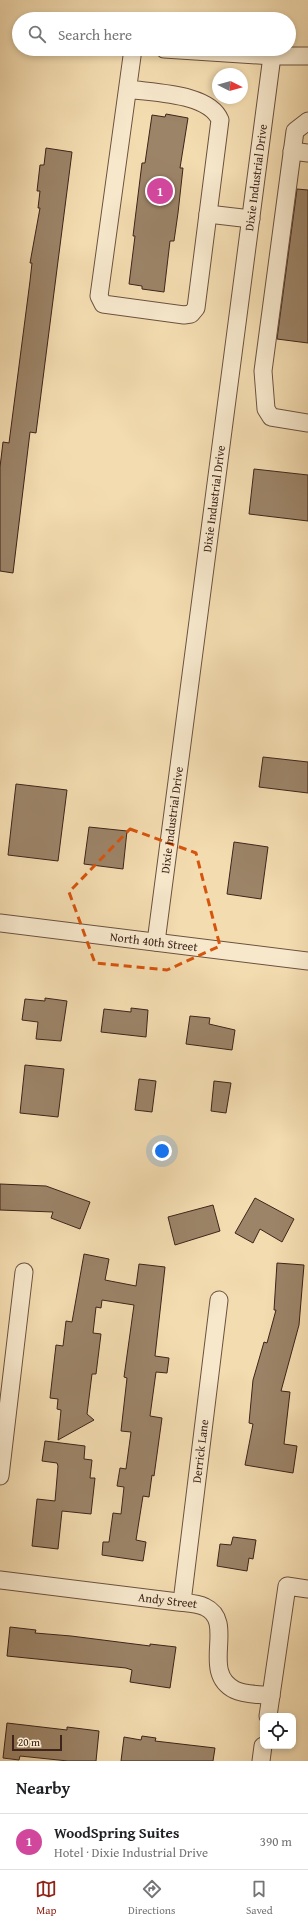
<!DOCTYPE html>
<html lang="en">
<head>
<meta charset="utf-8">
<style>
  body { margin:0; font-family:"Gentium Book Plus",serif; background:#f6f6f6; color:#202124 }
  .controls { position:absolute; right:12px; bottom:12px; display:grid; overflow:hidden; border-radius:8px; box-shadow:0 2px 6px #0003 }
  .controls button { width:36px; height:36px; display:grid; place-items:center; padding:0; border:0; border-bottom:1px solid #e0e0e0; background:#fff; color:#202124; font:20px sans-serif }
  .compass { position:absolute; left:212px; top:68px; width:36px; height:36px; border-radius:50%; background:#fff; box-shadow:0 2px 6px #0003; rotate:96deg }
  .scale { position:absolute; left:12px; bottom:10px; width:50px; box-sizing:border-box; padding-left:4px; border:2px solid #3e241a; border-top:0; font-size:11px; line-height:14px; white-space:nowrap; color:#3e241a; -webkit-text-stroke:3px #f7e8cc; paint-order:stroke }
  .you { position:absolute; left:162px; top:1151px; width:14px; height:14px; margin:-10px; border:3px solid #fff; border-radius:50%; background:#1a73e8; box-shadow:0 0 0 6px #1a73e833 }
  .badge { display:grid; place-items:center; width:26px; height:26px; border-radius:50%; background:#8f2418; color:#fff; font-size:13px; font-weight:700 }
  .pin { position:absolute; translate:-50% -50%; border:2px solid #fff; box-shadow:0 1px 4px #0006 }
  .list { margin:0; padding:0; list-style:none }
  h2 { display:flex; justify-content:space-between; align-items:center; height:52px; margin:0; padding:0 16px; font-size:17px }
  h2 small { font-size:13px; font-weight:400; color:#757577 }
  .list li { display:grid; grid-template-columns:26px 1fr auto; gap:12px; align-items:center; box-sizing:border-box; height:56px; padding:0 16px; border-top:1px solid #e0e0e0 }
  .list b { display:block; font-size:15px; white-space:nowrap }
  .list p { margin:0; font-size:13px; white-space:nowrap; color:#757577 }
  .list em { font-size:13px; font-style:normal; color:#757577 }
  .icon { flex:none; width:22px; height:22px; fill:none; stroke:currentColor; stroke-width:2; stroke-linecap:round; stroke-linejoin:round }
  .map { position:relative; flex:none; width:308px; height:1761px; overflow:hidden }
  .search { position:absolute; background:#fff; box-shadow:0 2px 6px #0003; left:12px; right:12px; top:12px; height:44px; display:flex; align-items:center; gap:10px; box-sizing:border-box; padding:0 14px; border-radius:22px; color:#757577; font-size:15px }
  .sheet { height:108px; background:#fff }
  nav { display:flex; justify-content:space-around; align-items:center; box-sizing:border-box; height:56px; border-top:1px solid #e0e0e0; background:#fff; font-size:11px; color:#757577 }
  nav a { display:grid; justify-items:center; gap:2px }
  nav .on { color:#8f2418 }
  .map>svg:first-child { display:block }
  .building { fill:#9c8468; stroke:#3e241a }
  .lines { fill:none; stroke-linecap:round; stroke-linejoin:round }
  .minor-casing { stroke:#6b5240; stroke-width:19 }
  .minor { stroke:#f7e8cc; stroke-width:17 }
  .marked { fill:none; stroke:#d7540d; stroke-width:3; stroke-dasharray:8 5; stroke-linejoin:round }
  .labels { text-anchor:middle; stroke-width:3; stroke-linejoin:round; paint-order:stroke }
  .street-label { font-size:12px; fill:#3e241a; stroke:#f7e8cc }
</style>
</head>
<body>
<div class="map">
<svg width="308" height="1761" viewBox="0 0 308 1761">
  <rect width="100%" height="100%" fill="#f3dcb0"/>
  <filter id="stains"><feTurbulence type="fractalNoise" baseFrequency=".005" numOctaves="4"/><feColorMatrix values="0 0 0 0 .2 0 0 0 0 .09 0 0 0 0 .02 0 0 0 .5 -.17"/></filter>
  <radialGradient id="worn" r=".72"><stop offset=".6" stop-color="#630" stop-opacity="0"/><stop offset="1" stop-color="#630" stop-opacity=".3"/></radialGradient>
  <g class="building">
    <path d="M166,114L188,118L180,168H183L178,213L174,241H170L164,292L142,289V286L129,284L135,236H133L142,163H145L152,115L165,117Z"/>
    <path d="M46,148L72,152L36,433L30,432L13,573L0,571V467L3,442L9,443L30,281L32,263H30L40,208H38L40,191H37L40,165H44Z"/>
    <path d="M297,189L308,190V343L277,339Z"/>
    <path d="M254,469L308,475V521L249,514Z"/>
    <path d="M263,757L308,762V793L259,787Z"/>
    <path d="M16,784L67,790L58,861L8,855Z"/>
    <path d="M89,827L127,831L123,869L84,864Z"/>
    <path d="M234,842L268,847L261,899L227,894Z"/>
    <path d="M45,998L67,1001L61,1041L36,1039L38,1022L22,1020L25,999L45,1001Z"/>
    <path d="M131,1008L148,1010L146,1037L101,1032L104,1009L131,1012Z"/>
    <path d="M190,1016L210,1018L209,1024L235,1030L232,1050L186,1044Z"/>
    <path d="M25,1065L64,1069L58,1117L20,1113Z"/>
    <path d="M139,1079L156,1081L152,1112L135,1110Z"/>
    <path d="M214,1081L231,1083L226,1113L211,1111Z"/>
    <path d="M0,1184L46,1186L90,1202L80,1229L51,1218L53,1212L0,1210Z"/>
    <path d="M255,1198L294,1219L282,1242L260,1229L253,1243L235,1233Z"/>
    <path d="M213,1205L220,1231L175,1245L168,1217Z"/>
    <path d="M84,1254L109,1259L105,1280L136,1286L139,1264L165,1267L155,1356L169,1358L167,1373L156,1372L150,1416L162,1418L154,1476L152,1475L149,1497L143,1496L136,1540L146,1542L143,1561L102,1555L103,1542H109L113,1513L121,1514L124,1487L117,1486L120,1468L126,1469L131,1432L121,1431L127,1378L124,1377L134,1305L102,1300L101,1308L96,1307L93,1333L101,1334L96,1374H92L87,1414L94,1420L58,1440L61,1410L57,1409L58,1399L50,1398L56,1345L63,1346L66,1321L72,1322Z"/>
    <path d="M277,1263L304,1265L299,1325L281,1391L290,1392L284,1444L297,1446L293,1473L245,1465L253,1424L249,1423L253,1380L264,1342L267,1343L276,1310H274Z"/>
    <path d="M45,1441L85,1446L84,1459L92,1460L90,1478H95L91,1514L62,1511L58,1549L32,1546L37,1499L55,1501L58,1466L57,1463L42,1461Z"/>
    <path d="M233,1537L256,1540L253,1559L249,1558L247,1571L217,1566L220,1544L231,1545Z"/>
    <path d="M10,1627L36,1630L35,1633L71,1636L150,1646V1644L176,1647L170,1688L130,1682L132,1670L126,1668L7,1656Z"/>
    <path d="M7,1723L67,1730V1727L99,1731L96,1761H68L20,1756L19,1760L3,1758Z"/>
    <path d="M142,1736L156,1738L155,1741L215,1748L213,1761H121L124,1737L141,1740Z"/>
  </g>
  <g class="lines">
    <g class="minor-casing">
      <g id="minor">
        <path d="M164,49L272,56H308"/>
        <path d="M128,89C153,93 209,93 220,120L196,308L191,314L184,315L103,304L99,296L133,49"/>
        <path d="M308,121L295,131L263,371L266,409L271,417L308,423"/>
        <path d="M292,151L308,153"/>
        <path d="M208,214L251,219"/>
        <path id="s1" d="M0,923L308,961"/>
        <path id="s2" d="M156,942L272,56"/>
        <path d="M0,1476L24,1272"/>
        <path id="s3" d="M0,1580L178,1602C187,1603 197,1603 205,1607C237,1622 199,1672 235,1690C245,1695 260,1694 271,1696"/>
        <path id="s4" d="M182,1602L219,1300"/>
        <path d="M268,1716L287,1586L308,1589"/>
        <path d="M261,1761L263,1746"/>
      </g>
    </g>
    <use href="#minor" class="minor"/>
  </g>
  <path class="marked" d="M130,829L196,853L220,946L167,970L95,963L69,892Z"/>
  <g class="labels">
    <g class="street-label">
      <text dy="4" stroke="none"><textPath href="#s2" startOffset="771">Dixie Industrial Drive</textPath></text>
      <text dy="4" stroke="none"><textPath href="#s2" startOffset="447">Dixie Industrial Drive</textPath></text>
      <text dy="4" stroke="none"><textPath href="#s2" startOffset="123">Dixie Industrial Drive</textPath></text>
      <text dy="4" stroke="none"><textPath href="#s1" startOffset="155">North 40th Street</textPath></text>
      <text dy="4" stroke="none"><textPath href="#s4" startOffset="152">Derrick Lane</textPath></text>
      <text dy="4" stroke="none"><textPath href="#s3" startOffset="169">Andy Street</textPath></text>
    </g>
  </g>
  <rect width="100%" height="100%" filter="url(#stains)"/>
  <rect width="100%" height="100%" fill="url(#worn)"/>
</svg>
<div class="controls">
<button><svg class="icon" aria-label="locate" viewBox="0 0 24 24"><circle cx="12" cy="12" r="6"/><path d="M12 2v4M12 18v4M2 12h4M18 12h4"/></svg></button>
</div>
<svg class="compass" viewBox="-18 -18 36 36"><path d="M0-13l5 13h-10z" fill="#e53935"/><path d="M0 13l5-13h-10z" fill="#757577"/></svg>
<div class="scale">20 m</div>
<div class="you"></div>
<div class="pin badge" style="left:160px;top:191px;background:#d1479c">1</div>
<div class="search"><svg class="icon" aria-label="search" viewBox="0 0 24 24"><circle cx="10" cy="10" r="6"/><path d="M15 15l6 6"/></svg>Search here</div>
</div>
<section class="sheet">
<h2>Nearby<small></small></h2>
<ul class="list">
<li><span class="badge" style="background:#d1479c">1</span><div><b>WoodSpring Suites</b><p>Hotel · Dixie Industrial Drive</p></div><em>390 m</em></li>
</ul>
</section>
<nav>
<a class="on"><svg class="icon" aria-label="map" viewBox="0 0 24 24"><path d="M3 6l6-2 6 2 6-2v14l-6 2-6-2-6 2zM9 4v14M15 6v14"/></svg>Map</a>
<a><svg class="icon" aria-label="directions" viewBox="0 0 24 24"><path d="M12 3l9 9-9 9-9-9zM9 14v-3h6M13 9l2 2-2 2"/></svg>Directions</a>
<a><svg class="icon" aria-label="saved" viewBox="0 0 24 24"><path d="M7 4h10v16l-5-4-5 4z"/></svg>Saved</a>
</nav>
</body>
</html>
